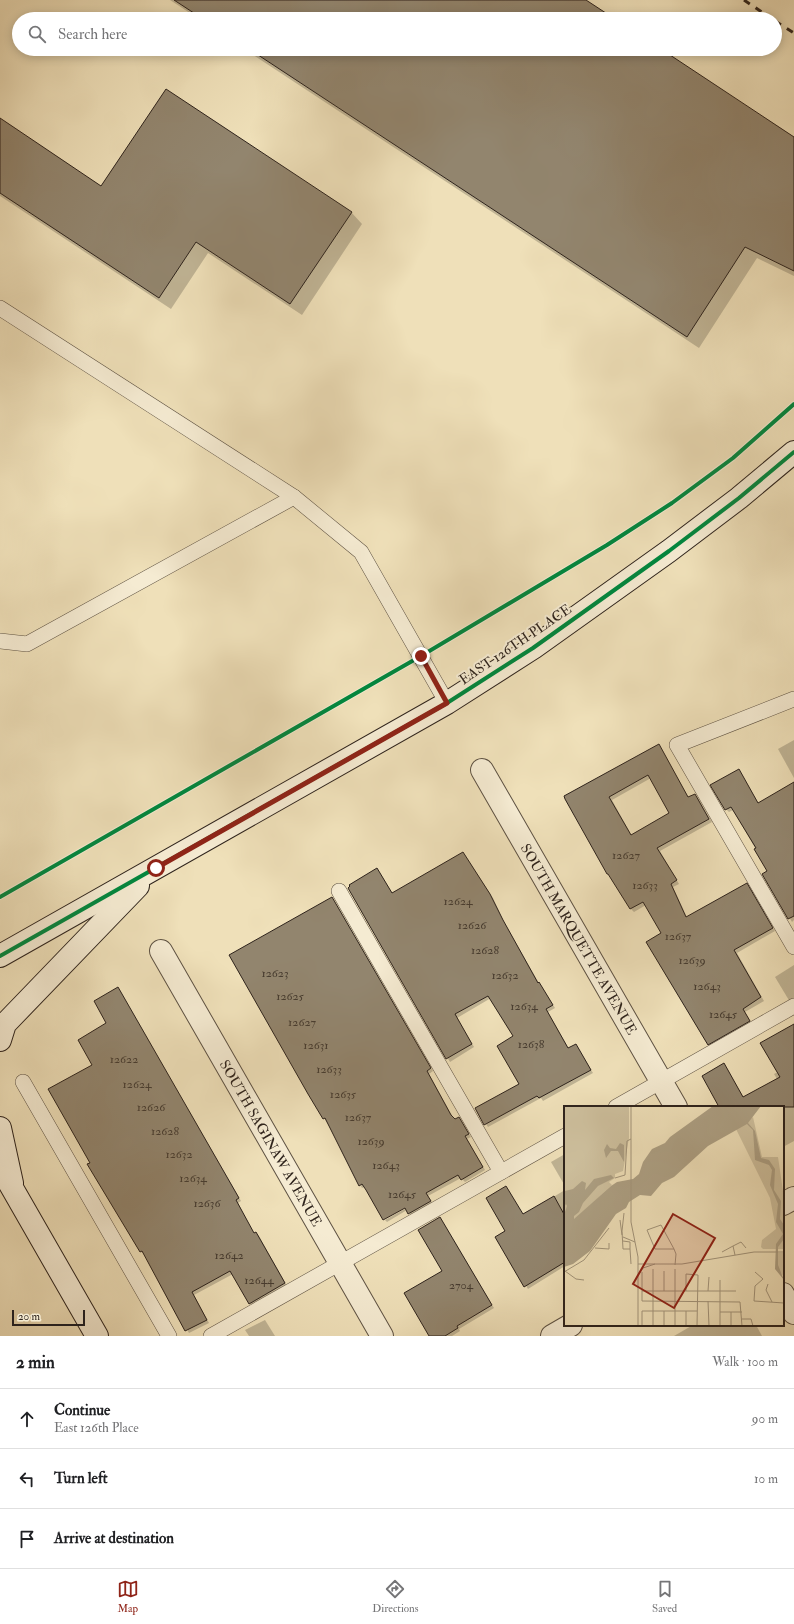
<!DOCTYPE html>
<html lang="en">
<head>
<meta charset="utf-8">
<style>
  body { margin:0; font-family:"IM FELL Double Pica",serif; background:#f2f2f2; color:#202124 }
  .scale { position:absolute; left:12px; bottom:10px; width:73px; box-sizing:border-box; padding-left:4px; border:2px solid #2e231c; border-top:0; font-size:11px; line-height:14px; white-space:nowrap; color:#2e231c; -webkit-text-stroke:3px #f5ebd2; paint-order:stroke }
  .stop { position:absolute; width:12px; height:12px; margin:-9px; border:3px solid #8f2418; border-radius:50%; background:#fff }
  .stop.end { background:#8f2418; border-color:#fff; box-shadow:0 1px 4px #0008 }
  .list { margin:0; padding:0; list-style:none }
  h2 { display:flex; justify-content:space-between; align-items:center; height:52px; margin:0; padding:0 16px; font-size:17px }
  h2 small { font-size:13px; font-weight:400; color:#757577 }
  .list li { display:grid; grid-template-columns:26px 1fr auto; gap:12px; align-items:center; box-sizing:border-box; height:60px; padding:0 16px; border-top:1px solid #e0e0e0 }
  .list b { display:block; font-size:15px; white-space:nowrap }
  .list p { margin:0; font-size:13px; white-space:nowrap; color:#757577 }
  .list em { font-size:13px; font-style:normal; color:#757577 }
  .icon { flex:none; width:22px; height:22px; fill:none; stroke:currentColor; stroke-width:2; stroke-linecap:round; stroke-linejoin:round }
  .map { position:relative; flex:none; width:794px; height:1336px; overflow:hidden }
  .search { position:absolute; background:#fff; box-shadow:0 2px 10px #0003; left:12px; right:12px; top:12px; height:44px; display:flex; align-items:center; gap:10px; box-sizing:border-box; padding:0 14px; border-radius:22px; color:#757577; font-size:15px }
  .sheet { height:232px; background:#fff }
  nav { display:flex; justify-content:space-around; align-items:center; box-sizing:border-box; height:56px; border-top:1px solid #e0e0e0; background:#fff; font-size:11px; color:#757577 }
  nav a { display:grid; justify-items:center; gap:2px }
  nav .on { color:#8f2418 }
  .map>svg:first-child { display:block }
  .shadow { fill:#0003; fill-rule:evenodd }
  .building { fill:#92856e; stroke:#2e231c; fill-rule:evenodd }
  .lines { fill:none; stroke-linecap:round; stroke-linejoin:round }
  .lane-casing { stroke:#5e5243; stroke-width:16 }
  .street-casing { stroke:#5e5243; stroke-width:24 }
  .secondary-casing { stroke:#2e231c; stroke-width:24 }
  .lane { stroke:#f5ebd2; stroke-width:15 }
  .street { stroke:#f5ebd2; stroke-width:22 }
  .secondary { stroke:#f5ebd2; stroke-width:22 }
  .rail { stroke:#2e231c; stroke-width:3; stroke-dasharray:7 7; stroke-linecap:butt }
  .cycleway-casing { stroke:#f5ebd2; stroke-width:6 }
  .cycleway { stroke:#00873e; stroke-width:4 }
  .route { stroke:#8f2418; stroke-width:5 }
  .labels { text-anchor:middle; stroke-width:4; stroke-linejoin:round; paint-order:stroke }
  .number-label { font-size:12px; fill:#473c30 }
  .street-label { font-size:14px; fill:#2e231c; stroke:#f5ebd2 }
  .inset-road { fill:none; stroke:#a2947a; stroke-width:1 }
  .view { fill:#8f2418; fill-opacity:0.15; stroke:#8f2418; stroke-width:2 }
  .inset-edge { fill:none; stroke:#2e231c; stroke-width:2 }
</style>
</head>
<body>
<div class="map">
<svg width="794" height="1336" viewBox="0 0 794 1336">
  <rect width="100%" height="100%" fill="#efe0b9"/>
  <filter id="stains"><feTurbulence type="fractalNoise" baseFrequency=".005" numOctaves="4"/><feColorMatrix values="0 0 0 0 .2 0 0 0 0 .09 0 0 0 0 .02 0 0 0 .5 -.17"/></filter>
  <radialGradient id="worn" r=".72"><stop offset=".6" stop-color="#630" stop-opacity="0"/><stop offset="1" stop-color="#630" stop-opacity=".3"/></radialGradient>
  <g class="shadow">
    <path d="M170,0H584L613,19H199Z"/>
    <path d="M244,49H659L794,138V276L757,258L699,348Z"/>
    <path d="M0,119L102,187L351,212L362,224L302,315L208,253L171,309L0,196Z"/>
    <path d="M794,740V778L778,749Z"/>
    <path d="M659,745L689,798L695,795L698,798L712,822L660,851L679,884L673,887L687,917L746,884L775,931L737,953L764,1001L745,1012L752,1024L712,1047L708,1044L663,933L646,905L634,912L631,909L566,799ZM651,778L671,814L632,836L612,800Z"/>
    <path d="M739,770L759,804L794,783V920L792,922L764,875L769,872L733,810L729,812L726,809Z"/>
    <path d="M463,853L493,898L505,924L539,983L555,1008L548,1012L569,1049L575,1045L578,1048L593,1073L543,1101L541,1098L488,1127L476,1109L521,1084L514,1037L491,998L457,1018L474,1047L450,1062L349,888L377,869L393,894Z"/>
    <path d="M332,898L433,1071L429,1074L454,1119L455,1120L459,1118L461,1121L471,1137L467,1139L485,1170L465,1182L461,1178L428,1196L433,1204L412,1216L407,1210L387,1222L385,1220L410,1206L409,1205L365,1187L362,1188L360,1185L344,1156L346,1155L324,1118Z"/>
    <path d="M794,965V1001L790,1002L775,977Z"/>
    <path d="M118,988L241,1201L238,1203L254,1234L256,1233L259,1236L287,1286L252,1306L233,1274L194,1295L209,1323L189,1333L145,1254L141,1252L88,1164L91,1163L94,1066Z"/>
    <path d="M794,1025V1141L783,1147V1107H721L724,1064L744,1098L777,1079L774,1074L778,1072Z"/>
    <path d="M565,1154V1186L551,1162Z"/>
    <path d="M565,1190V1266L528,1289L496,1237L507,1231L523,1215Z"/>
    <path d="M440,1218L494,1308L459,1329L460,1331L452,1336H430L443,1271Z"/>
    <path d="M265,1320L275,1336H249L245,1330Z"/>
    <path d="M693,1325H756L762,1336H674Z"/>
  </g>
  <g class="building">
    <path d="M174,0H586L615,19H203Z"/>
    <path d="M249,49H661L794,137V271L745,247L687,337Z"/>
    <path d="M166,89L352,212L290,304L196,242L159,298L0,193V118L101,186Z"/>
    <path d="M659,744L688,797L695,794L709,819L657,848L677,880L671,884L686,917L747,883L773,928L734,950L761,997L743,1009L750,1021L708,1045L646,942L661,933L643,902L630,909L608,874H607L565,799L564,796ZM648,775L669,813L631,835L609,797Z"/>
    <path d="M739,769L758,803L794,782V916L788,919L762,874L767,871L754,849L756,848L731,807L725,810L710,785Z"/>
    <path d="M463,852L490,894L503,920L538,983L539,982L553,1005L546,1009L568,1048L576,1044L591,1070L539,1098L537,1096L484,1125L475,1108L519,1084L497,1046L513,1036L488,996L455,1014L472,1044L446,1059L348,888L350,886L349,885L377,868L392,893Z"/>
    <path d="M332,897L431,1068L427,1071L451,1115L455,1119L459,1117L469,1134L465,1136L483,1167L461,1180L458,1175L426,1193L431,1201L408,1214L405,1208L383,1220L366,1190L362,1184L359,1186L325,1118L323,1119L308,1094L229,955Z"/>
    <path d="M118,987L239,1198L236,1200L254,1233L256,1232L285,1283L249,1304L230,1271L192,1292L207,1320L185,1331L142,1251L140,1252L87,1164L90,1163L48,1089L92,1065L78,1040L106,1023L94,1001Z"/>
    <path d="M794,1024V1107H719L702,1076L724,1063L743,1097L780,1077L760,1043Z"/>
    <path d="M506,1186L523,1214L554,1196L565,1216V1262L524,1287L495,1237L505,1231L486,1198Z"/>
    <path d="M440,1217L492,1305L457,1326L458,1328L445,1336H429L404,1293L442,1271L418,1230Z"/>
  </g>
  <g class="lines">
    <g class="lane-casing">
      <g id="lane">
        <path d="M0,308L294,497L361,552L447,703"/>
        <path d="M0,641L27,644L294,497"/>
        <path d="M794,699L677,745L794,947"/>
        <path d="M339,891L501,1172"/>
        <path d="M23,1082L169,1336"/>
        <path d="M616,1107L794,1006"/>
        <path d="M211,1336L565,1136"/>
      </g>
    </g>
    <g class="street-casing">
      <g id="street">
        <path d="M482,770L676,1107"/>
        <path d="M161,951L382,1336"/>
        <path d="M783,1204L794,1198"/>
        <path d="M783,1294L794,1313"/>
        <path d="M552,1336L571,1325"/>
      </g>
    </g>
    <g class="secondary-casing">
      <g id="secondary">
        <path d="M0,956L447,703L533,648L669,551L739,498L794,452"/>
        <path d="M0,1040L5,1024L138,886"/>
        <path d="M0,1128L12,1183"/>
        <path d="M0,1167L97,1336"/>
      </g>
    </g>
    <use href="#lane" class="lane"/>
    <use href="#street" class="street"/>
    <use href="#secondary" class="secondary"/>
    <g class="rail">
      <path d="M744,0L772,19"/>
      <path d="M775,21L794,33"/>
    </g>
    <g class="cycleway-casing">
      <g id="cycleway">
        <path d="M0,897L421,656L607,545L672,503L733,458L794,404"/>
        <path d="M0,956L447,703L533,648L669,551L739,498L794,452"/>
      </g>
    </g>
    <use href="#cycleway" class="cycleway"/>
  </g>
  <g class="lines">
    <path class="route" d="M156,868L447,703L421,656"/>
  </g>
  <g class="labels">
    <g class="number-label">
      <text x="626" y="859">12627</text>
      <text x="645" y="889">12633</text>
      <text x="458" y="905">12624</text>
      <text x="472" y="929">12626</text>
      <text x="678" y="940">12637</text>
      <text x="485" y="954">12628</text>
      <text x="692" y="964">12639</text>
      <text x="275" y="977">12623</text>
      <text x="505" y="979">12632</text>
      <text x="707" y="990">12643</text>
      <text x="290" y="1000">12625</text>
      <text x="524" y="1010">12634</text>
      <text x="723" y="1018">12645</text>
      <text x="302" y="1026">12627</text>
      <text x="531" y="1048">12638</text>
      <text x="316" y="1049">12631</text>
      <text x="124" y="1063">12622</text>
      <text x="329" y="1073">12633</text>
      <text x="137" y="1088">12624</text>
      <text x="343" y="1098">12635</text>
      <text x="151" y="1111">12626</text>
      <text x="358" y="1121">12637</text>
      <text x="165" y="1135">12628</text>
      <text x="371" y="1145">12639</text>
      <text x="179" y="1158">12632</text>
      <text x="386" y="1169">12643</text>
      <text x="193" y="1182">12634</text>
      <text x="402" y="1198">12645</text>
      <text x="207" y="1207">12636</text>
      <text x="229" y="1259">12642</text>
      <text x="259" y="1284">12644</text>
      <text x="461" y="1289">2704</text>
    </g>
    <g class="street-label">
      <text transform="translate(515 644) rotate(-34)" y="5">EAST 126TH PLACE</text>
      <text transform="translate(579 939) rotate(60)" y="5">SOUTH MARQUETTE AVENUE</text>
      <text transform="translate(271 1143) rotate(60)" y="5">SOUTH SAGINAW AVENUE</text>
    </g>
  </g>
  <g transform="translate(564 1106)">
    <rect width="220" height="220" fill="#efe0b9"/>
    <path d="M189,11L198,51H214L220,92V143H199L197,141L198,134L212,123L206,92L172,23Z" fill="#cec09e"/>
    <path d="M0,0H65V32L59,65L51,68V72L45,76L48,79L10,114L1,106L0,108ZM214,147H220V171L214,163Z" fill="#cec09e"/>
    <path d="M149,0H197L184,17L191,25L197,52L205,54L211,63L210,84L217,95L216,113L220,119V133L214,141V159L220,174L211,163L212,138L219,128L212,116L214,98L206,79L208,64L205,59L191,54L189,24L183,18L144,40L110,71L98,77L87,90L76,89L65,96L62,102L52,108L26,145L9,158L0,161V109L3,100L2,98L0,101L1,85L9,83L18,75L22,77L21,84L30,73L47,69L50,72L34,80L19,97L15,106L10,110V113L47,80L53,76L69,73L75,68L79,56L88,43L101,37L106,31ZM43,38L46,42L52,43L56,37L60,39V56L54,45H47L42,52L40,44Z" fill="#ada084"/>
    <path class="inset-road" d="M67,0V116L74,151V220M51,72L61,69L63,35L67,33M56,114L58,129M59,131L71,136M59,135L66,136V143H59L58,125L60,107M31,142L45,143V137M66,143L67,158M110,143H91L83,124L97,119L110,143L112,148L111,159M158,146L169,140M171,149L169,140L177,136L182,142M74,158H118L190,146H220M1,165L12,173L20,174M0,166L20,154L45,122M78,166V195L176,196L178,220M191,166L199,173L191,180L190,195L220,197M75,168L79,162L91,158M156,174V220M204,178L202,184L208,196M78,185H172M100,185V165M122,185V168L134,169L133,220M144,185L145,171M144,195L145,220M122,205V220M156,206H178M167,206V220M178,213H187L189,220M78,220V205H133M89,220V163M100,220V205M111,220V163"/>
    <path class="view" d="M109,108L151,132L110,202L69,178Z"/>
    <rect width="220" height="220" class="inset-edge"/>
  </g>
  <rect width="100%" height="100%" filter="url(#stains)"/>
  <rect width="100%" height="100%" fill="url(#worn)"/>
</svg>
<div class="scale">20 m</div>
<div class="stop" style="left:156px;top:868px"></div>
<div class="stop end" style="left:421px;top:656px"></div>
<div class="search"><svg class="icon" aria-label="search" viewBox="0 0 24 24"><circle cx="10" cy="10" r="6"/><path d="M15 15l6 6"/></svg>Search here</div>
</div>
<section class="sheet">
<h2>2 min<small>Walk · 100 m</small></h2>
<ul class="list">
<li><svg class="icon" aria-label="ahead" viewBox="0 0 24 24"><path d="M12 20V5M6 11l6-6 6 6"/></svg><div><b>Continue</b><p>East 126th Place</p></div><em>90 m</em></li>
<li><svg class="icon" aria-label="left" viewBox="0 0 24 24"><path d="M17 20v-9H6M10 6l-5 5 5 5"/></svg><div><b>Turn left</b></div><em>10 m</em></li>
<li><svg class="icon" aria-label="arrive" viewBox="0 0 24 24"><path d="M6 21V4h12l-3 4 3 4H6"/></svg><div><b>Arrive at destination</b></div></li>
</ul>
</section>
<nav>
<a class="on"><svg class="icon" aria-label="map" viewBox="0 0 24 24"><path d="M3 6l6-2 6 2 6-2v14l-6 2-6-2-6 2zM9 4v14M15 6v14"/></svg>Map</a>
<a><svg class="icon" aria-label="directions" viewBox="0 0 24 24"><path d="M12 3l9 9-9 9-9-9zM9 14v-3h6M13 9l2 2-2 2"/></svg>Directions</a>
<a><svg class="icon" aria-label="saved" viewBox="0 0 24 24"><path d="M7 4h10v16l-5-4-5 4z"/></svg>Saved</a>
</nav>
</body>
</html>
